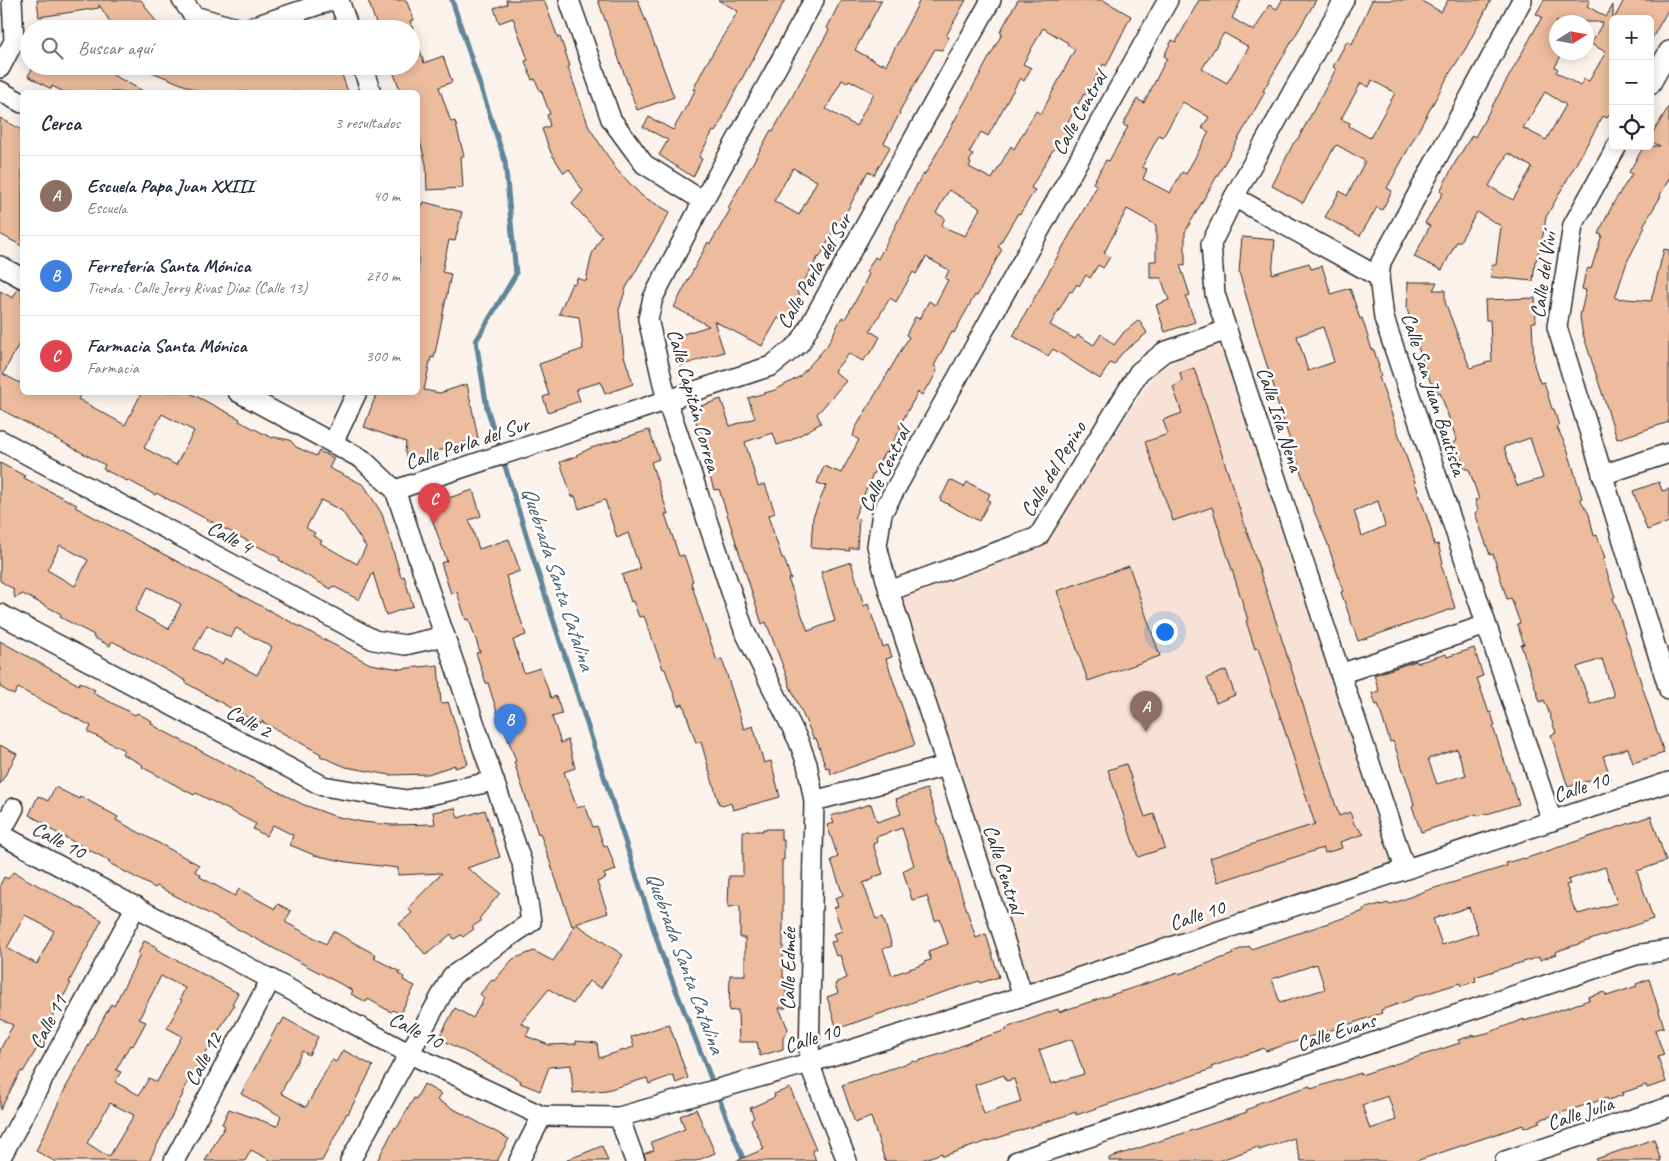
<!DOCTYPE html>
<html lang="es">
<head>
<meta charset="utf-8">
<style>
  body { margin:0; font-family:Caveat,sans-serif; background:#f6f6f7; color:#1f2937 }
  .controls { position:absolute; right:15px; top:15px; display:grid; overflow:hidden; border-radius:8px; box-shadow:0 2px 12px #0003 }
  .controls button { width:45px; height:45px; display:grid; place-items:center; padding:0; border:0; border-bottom:1px solid #e0e1e3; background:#fff; color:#1f2937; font:25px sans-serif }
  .compass { position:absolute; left:1549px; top:15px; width:45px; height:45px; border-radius:50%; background:#fff; box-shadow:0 2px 12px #0003; rotate:79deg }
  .you { position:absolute; left:1164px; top:631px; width:18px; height:18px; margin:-12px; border:4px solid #fff; border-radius:50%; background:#1a73e8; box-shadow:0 0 0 8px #1a73e833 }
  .badge { display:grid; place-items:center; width:32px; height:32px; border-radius:50%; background:#c8321e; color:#fff; font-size:16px; font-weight:700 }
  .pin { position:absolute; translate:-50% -41px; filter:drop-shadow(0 1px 2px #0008) }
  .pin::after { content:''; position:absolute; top:26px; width:18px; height:15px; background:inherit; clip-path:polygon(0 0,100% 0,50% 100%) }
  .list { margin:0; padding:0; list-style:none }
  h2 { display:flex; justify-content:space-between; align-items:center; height:65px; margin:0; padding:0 20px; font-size:21px }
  h2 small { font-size:16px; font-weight:400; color:#747a83 }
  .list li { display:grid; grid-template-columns:32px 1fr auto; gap:15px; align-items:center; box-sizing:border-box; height:80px; padding:0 20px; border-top:1px solid #e0e1e3 }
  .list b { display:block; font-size:19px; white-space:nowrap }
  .list p { margin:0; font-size:16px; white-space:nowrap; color:#747a83 }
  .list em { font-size:16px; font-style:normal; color:#747a83 }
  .icon { flex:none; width:28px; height:28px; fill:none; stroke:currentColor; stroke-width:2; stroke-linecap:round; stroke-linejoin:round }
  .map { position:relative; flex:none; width:1669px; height:1161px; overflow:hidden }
  .search { position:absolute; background:#fff; box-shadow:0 2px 12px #0003; left:20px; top:20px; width:400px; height:55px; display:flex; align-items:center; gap:12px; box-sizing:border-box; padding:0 18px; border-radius:28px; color:#747a83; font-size:19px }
  .panel { position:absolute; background:#fff; box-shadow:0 2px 12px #0003; left:20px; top:90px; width:400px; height:305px; border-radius:8px }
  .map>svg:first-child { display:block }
  .built { fill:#f7e2d5 }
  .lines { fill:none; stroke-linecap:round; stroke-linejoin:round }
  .stream { stroke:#60869a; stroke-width:5 }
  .building { fill:#edbc9e; stroke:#2b2b2b; fill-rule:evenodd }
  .minor-casing { stroke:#2b2b2b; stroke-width:22 }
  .minor { stroke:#fff; stroke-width:19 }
  .labels { text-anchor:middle; stroke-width:5; stroke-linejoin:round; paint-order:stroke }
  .street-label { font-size:21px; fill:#2b2b2b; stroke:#fff }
  .water-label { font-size:22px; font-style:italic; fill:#4a606c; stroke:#fff }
</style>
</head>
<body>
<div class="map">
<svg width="1669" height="1161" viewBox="0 0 1669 1161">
  <rect width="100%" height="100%" fill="#fbf2ec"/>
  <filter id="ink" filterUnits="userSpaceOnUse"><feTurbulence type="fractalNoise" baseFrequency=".02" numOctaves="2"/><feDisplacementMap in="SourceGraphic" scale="10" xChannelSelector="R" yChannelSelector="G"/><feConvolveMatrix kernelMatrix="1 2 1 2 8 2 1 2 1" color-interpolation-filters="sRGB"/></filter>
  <g filter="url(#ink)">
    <path class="built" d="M1220,346L1393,866L1029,985L898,597L1043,545L1154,374L1180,358Z"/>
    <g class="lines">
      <path class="stream" d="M452,0L505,161L516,274L476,341L487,408L538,573L662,955L744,1161"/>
    </g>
    <g class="building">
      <path d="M37,0H141L161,29H115L99,5V8L39,17Z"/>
      <path d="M368,0H406L414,20L410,21L413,29H378Z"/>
      <path d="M506,0H544L558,38L560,37L570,66L568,67L589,127L616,169L642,196L670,212L626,288L619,310L624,356L633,384L605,394L601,382L576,389L580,401L548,412L543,397L549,395L539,364L583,349L579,317L559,314L572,283L575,284L577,278L586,281L592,254L602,236L572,204L583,191L569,169L564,173L551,153L542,129L550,126L547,115L550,114L541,90L540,91L535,79L532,80L525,61L528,60L513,18L499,23L494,8L507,4Z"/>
      <path d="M598,0H638L674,97L637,110Z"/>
      <path d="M718,0H785L739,84L723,115L724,116L715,132L713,131L699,157L702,159L693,177L659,155L668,140L643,127L649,117L673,130L696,89L693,90L705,66L738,11Z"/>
      <path d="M841,0H882L855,50L882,65L883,63L886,65L920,0H966L946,36L949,37L942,50L935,49L899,112L900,113L884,143L890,147L874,175L868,171L843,219L841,218L819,258L818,257L797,293L800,295L785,322L778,318L762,346L714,321L724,352L680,366L672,342L676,340L674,337L709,326L674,307L708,242L710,244L730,210L728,208L771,130L773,131L829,30L827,28ZM842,80L847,83L849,80L874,93L856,126L826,109ZM793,168L817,181L799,215L774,201Z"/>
      <path d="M1018,0H1103L1131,16L1106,66L1103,64L1087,95L1084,94L1065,127L1068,129L1058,144L1051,153L1031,188L1035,190L1020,214L1018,213L998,247L1002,249L977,296L975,295L954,333L952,332L934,366L937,368L936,370L937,371L929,386L928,385L922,395L918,392L899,427L901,428L887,453L885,452L872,476L854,518L859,519L857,548H849L850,551L811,548L813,517L826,486L817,483L824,466L841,473L859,440L853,436L855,429L909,337L906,335L915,317L919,319L929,301L935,305L948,280L945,279L949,270L926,257L916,274L913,272L896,302L890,298L870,331L880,337L874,348L863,361L849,354L834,371L846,381L817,414L821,423L790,441L777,445L773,433L745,442L758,486L765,484L775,513L768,516L782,558H784L791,579H788L808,631L835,621L821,572L851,562L864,606L868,604L883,647L888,645L892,657L886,659L915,745L831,774L829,767L826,768L816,738L814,739L788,682H789L766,622L762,624L719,489L714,490L708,470L711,469L692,409L721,399L730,426L755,418L748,398L775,390L799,377L827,346L842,317L845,319L865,284H864L869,274L866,272L875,257L878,259L922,175H924L928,169L1002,34L1000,32ZM1043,28L1068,43L1067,45L1075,49L1041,114L1036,111L1014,149L1011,146L992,179L969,167L971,163L969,162L973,155L969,153L981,132L988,136L1020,78L1024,81L1031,68L1023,64ZM949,190L980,208L965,236L941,226L945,218L936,213Z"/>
      <path d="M1199,0H1241L1232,18L1254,31L1269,5L1277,9L1282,0H1316L1263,91L1265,92L1185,232V266L1180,265L1190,295L1186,297L1195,322L1165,332L1156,305L1169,300L1161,278H1150V261H1156V225L1127,209L1104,253L1110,257L1103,268L1098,265L1090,278L1086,275L1079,286L1077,284L1072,292L1070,291L1050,325L1075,339L1078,335L1094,345L1101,334L1114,345L1124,332L1139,320L1147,333L1121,354L1114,365L1110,363L1100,379L1053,349L1048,356L1013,336L1097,186L1093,183L1106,160L1109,161L1128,127L1123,125L1137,99L1144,103L1167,58L1164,56L1172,40L1176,42ZM1224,33L1249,47L1227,83L1202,69ZM1183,102L1209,117L1202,128L1209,132L1186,174L1182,172L1170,193L1143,179L1147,169L1142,167L1159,135L1163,137Z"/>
      <path d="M1372,0H1420L1441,12L1448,0H1491L1466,48L1448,76L1387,188L1392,191L1382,210L1377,207L1360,236L1325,217L1340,191L1347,196L1365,161L1337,145L1335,146L1303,203L1272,186L1293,144L1299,137L1336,69L1333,67L1347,41L1352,44ZM1372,80L1395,93L1370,138L1349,126L1350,123L1341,119L1361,83L1369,87Z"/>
      <path d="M1544,0H1590L1587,6L1606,17L1613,5V109L1607,118L1603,116L1546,217L1543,235L1536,261H1535L1533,281L1491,277L1492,265H1496L1501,226L1477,212L1459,243L1457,241L1442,270L1414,257L1430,226L1425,223L1443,193L1440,191L1455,163L1472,135L1475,137L1542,17L1536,14ZM1556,22H1603L1591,44L1606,52L1589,81L1584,79L1580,86L1556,72L1558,69L1555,67L1563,52H1556ZM1545,92L1566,105L1546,140L1523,128ZM1508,153L1532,167L1513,200L1489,186Z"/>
      <path d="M1624,0H1669V8L1650,42V19H1614Z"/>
      <path d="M414,31L424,63L443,56L452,82L439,87L451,122L455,121L464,156H461L463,188L427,190L426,164L418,134V92H401L391,66H411V32Z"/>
      <path d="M34,66H96L145,92H64L52,86L51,89L28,76Z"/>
      <path d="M137,66H339L348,92H201Z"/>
      <path d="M1669,106V179L1660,195L1661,196L1643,226L1645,227L1627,262L1615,298L1651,301L1664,249L1669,250V422L1617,439L1582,331L1580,316L1586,290L1582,289L1585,275L1588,268L1591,269L1602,235L1598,234L1614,202L1632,174L1629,172L1644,146H1660L1650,141V138Z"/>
      <path d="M0,118L22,130V246L0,234Z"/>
      <path d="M424,202L462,212L455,241L449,240L442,272L451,274L434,358L431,357L424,390L440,393L467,384L478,438L408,461L405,452L406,442L364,427L377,392H418V219L421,204L423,205Z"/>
      <path d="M1242,237L1275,240L1272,274L1309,263L1311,269L1322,266L1331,294L1350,288L1360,319L1362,318L1372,350H1374L1379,367H1378L1381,376L1379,377L1431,529L1434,545L1438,544L1443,563L1441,564L1455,608L1358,641L1341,592L1343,591L1327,542L1314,511L1275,396H1277L1263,353L1239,272ZM1323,327L1334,362L1308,371L1297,336ZM1378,501L1385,526L1362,536L1354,511Z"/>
      <path d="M1408,282H1437L1433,290H1445V302L1470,368L1492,361L1490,320H1486L1485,300L1535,298L1536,322H1532L1534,365L1540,383L1544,382L1552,409H1554L1559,426L1557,427L1568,451L1582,498L1580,499L1589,514L1594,536L1597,535L1605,558L1603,560L1615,597L1613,598L1618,612L1664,753L1633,763L1628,748L1603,756L1611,779L1597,784L1595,779L1568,787L1551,735L1556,733L1547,707L1544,700L1540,702L1521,645L1524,644L1517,624L1520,623L1511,598L1507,599L1493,554L1490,555L1475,513L1478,510L1475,500L1479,499L1469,469H1465L1461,458L1458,459L1452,443L1457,441L1440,392L1437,393L1434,383L1431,384L1418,347H1419L1407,309ZM1530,438L1543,478L1517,486L1504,447ZM1602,659L1614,696L1590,704L1577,667Z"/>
      <path d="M18,288L22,289V338L3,374L22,384V392H82L78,399L125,425L142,392H188L240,419L239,421L272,438L273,437L290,440L296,447L316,456L319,451L334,458L329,468L364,485L382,514L401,577L404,576L413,606L386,615L373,573L359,600L333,586L331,589L279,560L280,558L195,513L156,493L155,495L128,480L127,481L103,469L105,465L0,409V291L13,298ZM162,414L194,431L176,465L144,448ZM321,500L342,511L366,547L357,564L320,543L322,541L313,536L315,533L306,528Z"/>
      <path d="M1194,368L1339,816L1350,812L1354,824L1364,834L1340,842L1342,848L1325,853L1323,848L1218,882L1210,858L1315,824L1258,648L1255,649L1246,621L1248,620L1212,507L1173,521L1145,442L1168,434L1163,420L1182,413L1173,387L1182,382L1180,373Z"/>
      <path d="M649,430L659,459L651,462L668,514H665L679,556L684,555L693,581L691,582L698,605L717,661L722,659L744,729L753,726L764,763L771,761L780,797L733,810L731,803L722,806L721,804H719L701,742L696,743L683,704L678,706L665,669H663L644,616L639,617L633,601L631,602L622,575L640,569L628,533L617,538L605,500L579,509L575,496L572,497L560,462L577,456L576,455L591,448Z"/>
      <path d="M0,463L25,476L24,478L77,505L75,507L370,664L400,669L438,665L441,704L448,702L468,764L455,768V765L428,774L390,775L346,767L320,756L321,754L261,721L260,724L234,710L186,683V681L179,677L112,641L110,646L93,637L94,635L60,617L61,614L23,594L15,598L13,589L0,581ZM60,545L88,560L75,586L47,570ZM148,587L181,604L169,629L135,611ZM207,625L231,638L236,628L272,647L257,675L225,658L222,664L194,649Z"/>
      <path d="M950,480L964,487L967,482L990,494L987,500L990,501L979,521L940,500Z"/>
      <path d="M1659,482L1662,491L1669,489V522L1647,530L1633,491Z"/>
      <path d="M473,490L481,516L469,520L479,549L509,539L520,571L506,576L526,635L513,640L524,673L540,668L551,698L556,696L562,714L552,717L561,743L568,740L575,768L564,772L577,808L585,805L593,827L597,826L604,846L607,845L616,870L604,874L606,878L597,882L608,913L576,924L623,955L601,988L589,981L573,1004L549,989L521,1023L530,1028L526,1036L549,1045L576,1044V1041L597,1043L599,1058L634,1047L631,1037L669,1024L688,1078L676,1083L673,1075L649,1084L647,1078L607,1090L573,1093L571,1065L549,1067L540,1091L520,1083L521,1081L439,1038L455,1008L473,1018L484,998L480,994L492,980L494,981L513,959L534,951L553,961L570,936L574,925L572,926L540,833L538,834L514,762L516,761L504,728H502L488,683H486L476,653L480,652L469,619L466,620L457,592L451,594L441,563L447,561L427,505Z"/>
      <path d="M1129,566L1160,656L1088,681L1057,591Z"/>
      <path d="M0,641L79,685L80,682L95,690L93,693L135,715L137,713L152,721L151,723L158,728L216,759L302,804L334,816L363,822L392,825L435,824L433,812L455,808L458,818L485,810L500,857L467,868L500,893L479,919L481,921L472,927L474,929L463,937L461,935L454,939L451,934L426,955L399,924L412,913L408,908L442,873L398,875V868L347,862L314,855L290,845L293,835L273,825L266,836L253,829L256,824L196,793L194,795L142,767L143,765L122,754L124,750L88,732L91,726L18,688L14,695L0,687Z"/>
      <path d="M1474,648L1483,676L1477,678L1489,713L1491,712L1495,726L1493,727L1519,804L1487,814V813L1478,816L1477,814L1421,832L1412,806L1414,805L1411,793L1393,741L1390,742L1378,704L1376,705L1372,693L1379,691L1374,675L1416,661L1417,663L1446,654L1447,657ZM1457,749L1466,775L1437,784L1428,759Z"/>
      <path d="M1226,670L1235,695L1216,703L1207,678Z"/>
      <path d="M0,745L17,754L0,784Z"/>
      <path d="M1126,764L1145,817L1154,814L1165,848L1138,857L1108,770Z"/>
      <path d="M55,787L79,799L80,796L118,817L116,820L199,865L195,871L201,875L200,877L235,896L239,889L275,909L278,904L291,911L285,922L326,944L333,931L376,955L374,958L400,972L399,974L404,977L403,980L415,986L400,1014L393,1010L391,1012L368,999L366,1002L351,994L353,991L350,989L157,886L155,888L109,863L110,861L44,826L46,824L29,815L38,796L48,801Z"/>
      <path d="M927,789L976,938L986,934L999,977L980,983L979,981L919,1000L837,1029L827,997L838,993L835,984L837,983V982L847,978L840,955L836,956L831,942L836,941L833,934L842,931L834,908L838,906L835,898L843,895L831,860L838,857L827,825L834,823L831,816L871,804L877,822L901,814L896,799ZM902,828L914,865L903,871L912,900L927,896L935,921L940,919L948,944L928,951L931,960L924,962V964L892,975L883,949L892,946L883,917L876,919L863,883L874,879L873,877L883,874L873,844L877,842L876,837Z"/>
      <path d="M1651,816L1666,861L1637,871L1653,919L1587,941L1555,952L1556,954L1540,960L1539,957L1475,977L1476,981L1461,986L1460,983L1412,998V999L1381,1010L1382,1013L1356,1022L1266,1051L1264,1048L1211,1067L1212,1069L1094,1109L1076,1115V1112L943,1156L942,1153L919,1161H885L871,1117L855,1123L842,1085L914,1061L915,1062L944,1053L975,1040L1007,1030L1006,1028L1058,1009L1059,1012L1178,973L1179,974L1233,954L1232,952L1249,946L1251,949L1364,911L1363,909L1380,904L1381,905L1388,903L1389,905L1425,891L1507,866L1506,863L1523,858L1524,859ZM1605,867L1617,903L1578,914L1576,910L1575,911L1566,885L1570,884L1568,880ZM1469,907L1478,933L1442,945L1433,919ZM1317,964L1325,989L1280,1003L1272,979ZM1072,1039L1084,1074L1051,1084L1039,1050ZM1004,1075L1006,1081L1014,1079L1021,1102L984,1114L975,1085Z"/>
      <path d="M763,829H781V840H784V860H782V885H783V978H786V1008H779L788,1029L783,1038V1049L760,1056L757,1042H739L738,1010L729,1011L730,975H745V938H740V906L728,907L729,876H743V831H763Z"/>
      <path d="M13,872L102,920L69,982L71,983L49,1022L50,1023L42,1040L23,1072L21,1071L0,1110V1050L13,1025L0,1019V885L4,877L8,879ZM25,915L54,931L37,964L7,948Z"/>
      <path d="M144,941L157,947L156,949L238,993L232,1004L234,1005L182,1093L183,1094L149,1161H54L36,1151L64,1091L111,1004L114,1006L140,955L138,954ZM161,976L185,988L180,999L182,1000L167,1028L182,1036L157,1082L149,1078L139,1095L115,1082L121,1072L116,1070L130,1045L133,1046L146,1022L139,1019ZM110,1103L134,1115L109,1157L87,1143Z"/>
      <path d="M1649,979L1664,1027L1655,1030L1664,1055L1658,1057L1666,1082L1647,1088L1646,1085L1622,1093L1623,1095L1608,1100L1607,1098L1539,1120L1540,1122L1524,1128L1523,1125L1416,1161H1301L1294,1138L1259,1150L1258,1147L1218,1161H1109V1158L1247,1112L1246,1110L1256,1106V1104L1281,1095L1310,1086L1311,1089L1361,1073V1075L1460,1043L1458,1040L1474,1035V1036L1487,1033L1524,1019V1021L1553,1012L1589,1000L1588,997L1604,992L1607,996L1637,986L1636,984ZM1388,1096L1396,1120L1370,1129L1362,1105Z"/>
      <path d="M284,1018L318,1037L309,1055L302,1051L281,1093L306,1107L332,1060L336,1062L343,1050L373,1066L348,1114L347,1113L322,1161H272L251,1150L245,1161H205L225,1126L222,1124L229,1109L277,1126L281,1116L241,1094L278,1024L280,1025Z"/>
      <path d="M424,1084L441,1094L437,1100L509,1139L497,1161H377L395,1127L397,1128L414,1098L416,1099Z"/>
      <path d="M790,1088L816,1149L812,1150L816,1161H736L764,1149L751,1120L754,1118L750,1108L775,1097L774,1094Z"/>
      <path d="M696,1109L715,1153L696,1161H646L644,1154L654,1150L651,1142L685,1129L680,1116Z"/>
      <path d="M1654,1139L1661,1161H1597L1596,1159Z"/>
      <path d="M602,1146L608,1161H567V1160Z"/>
    </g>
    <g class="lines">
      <g class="minor-casing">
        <g id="minor">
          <path d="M182,0L194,16L240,29"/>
          <path d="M339,0L349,29"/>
          <path d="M569,0L611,119L644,164L703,201"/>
          <path d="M814,0L703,201L653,298L648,319L667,401L744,630L799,742L807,764L814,801L809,1063L847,1161"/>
          <path d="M1344,0L1234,197L1211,244L1215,294L1405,869"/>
          <path d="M1522,0L1381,262L1379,277L1384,318L1552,821"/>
          <path d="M246,29L333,0"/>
          <path d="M362,66L371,92"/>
          <path d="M0,68L14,41L12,0"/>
          <path d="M1650,85L1669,51"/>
          <path d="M0,91L22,103"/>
          <path d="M1617,146L1573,225L1557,327L1669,690"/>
          <path d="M1234,197L1379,277"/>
          <path d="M0,266L22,278"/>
          <path d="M238,392L362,459L395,490L522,863L531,922L452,976L350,1161"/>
          <path d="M0,440L374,640L405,645L445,636"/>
          <path d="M333,443L357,392"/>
          <path d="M1602,475L1669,453"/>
          <path d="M395,490L771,366L800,343L991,0"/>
          <path d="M889,591L1038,537L1139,372L1164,352L1227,330"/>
          <path d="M0,614L323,786L407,800L494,781"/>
          <path d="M1340,674L1486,625"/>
          <path d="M814,801L946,766"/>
          <path d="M0,834L408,1053L542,1116L619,1117L809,1063L1023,996L1669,782"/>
          <path d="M0,834L14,808"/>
          <path d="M1023,996L889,591L877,546L882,513L1168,0"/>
          <path d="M619,1117L635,1161"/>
          <path d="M0,1159L136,906"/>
          <path d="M174,1161L271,979"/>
          <path d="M519,1161L542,1116"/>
          <path d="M1017,1161L1636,955L1669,950"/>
          <path d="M1505,1161L1669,1107"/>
        </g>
      </g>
      <use href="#minor" class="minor"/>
    </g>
  </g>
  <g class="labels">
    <g class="street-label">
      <text transform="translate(1079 113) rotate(-61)" y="7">Calle Central</text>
      <text transform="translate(814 271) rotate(-60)" y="7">Calle Perla del Sur</text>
      <text transform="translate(1543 275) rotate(-82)" y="7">Calle del Viví</text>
      <text transform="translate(1434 394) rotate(72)" y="7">Calle San Juan Bautista</text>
      <text transform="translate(694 400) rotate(74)" y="7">Calle Capitán Correa</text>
      <text transform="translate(1280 419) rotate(72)" y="7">Calle Isla Nena</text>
      <text transform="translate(467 443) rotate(-18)" y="7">Calle Perla del Sur</text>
      <text transform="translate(884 469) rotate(-64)" y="7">Calle Central</text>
      <text transform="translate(1053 469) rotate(-59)" y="7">Calle del Pepino</text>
      <text transform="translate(230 537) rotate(28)" y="7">Calle 4</text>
      <text transform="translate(249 721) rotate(28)" y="7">Calle 2</text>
      <text transform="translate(1581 787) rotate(-18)" y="7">Calle 10</text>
      <text transform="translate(59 840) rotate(28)" y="7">Calle 10</text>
      <text transform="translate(1004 869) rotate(72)" y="7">Calle Central</text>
      <text transform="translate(1197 915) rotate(-18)" y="7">Calle 10</text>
      <text transform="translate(788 969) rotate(-89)" y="7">Calle Edmée</text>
      <text transform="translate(48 1022) rotate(-62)" y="7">Calle 11</text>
      <text transform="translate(416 1030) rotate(27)" y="7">Calle 10</text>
      <text transform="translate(1336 1032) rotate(-18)" y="7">Calle Evans</text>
      <text transform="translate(812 1038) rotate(-17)" y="7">Calle 10</text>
      <text transform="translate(203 1059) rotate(-62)" y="7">Calle 12</text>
      <text transform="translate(1580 1113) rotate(-18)" y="7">Calle Julia</text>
    </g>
    <g class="water-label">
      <text transform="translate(559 578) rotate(72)" y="8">Quebrada Santa Catalina</text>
      <text transform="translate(686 962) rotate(70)" y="8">Quebrada Santa Catalina</text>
    </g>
  </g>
</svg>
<div class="controls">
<button>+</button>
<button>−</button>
<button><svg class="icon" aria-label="locate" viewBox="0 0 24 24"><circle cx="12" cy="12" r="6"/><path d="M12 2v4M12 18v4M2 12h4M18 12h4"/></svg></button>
</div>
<svg class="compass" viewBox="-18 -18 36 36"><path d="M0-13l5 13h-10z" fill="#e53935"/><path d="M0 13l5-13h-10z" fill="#747a83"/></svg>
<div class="you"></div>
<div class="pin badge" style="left:1146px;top:732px;background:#8d6e63">A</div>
<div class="pin badge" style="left:510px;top:745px;background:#3f7fe0">B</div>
<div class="pin badge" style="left:434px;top:524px;background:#e0444e">C</div>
<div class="search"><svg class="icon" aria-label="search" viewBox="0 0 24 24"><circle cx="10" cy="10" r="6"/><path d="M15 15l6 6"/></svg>Buscar aquí</div>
<section class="panel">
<h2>Cerca<small>3 resultados</small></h2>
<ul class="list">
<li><span class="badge" style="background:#8d6e63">A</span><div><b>Escuela Papa Juan XXIII</b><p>Escuela</p></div><em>40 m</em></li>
<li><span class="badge" style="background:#3f7fe0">B</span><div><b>Ferretería Santa Mónica</b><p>Tienda · Calle Jerry Rivas Díaz (Calle 13)</p></div><em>270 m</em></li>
<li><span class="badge" style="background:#e0444e">C</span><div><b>Farmacia Santa Mónica</b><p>Farmacia</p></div><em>300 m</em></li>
</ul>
</section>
</div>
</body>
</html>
